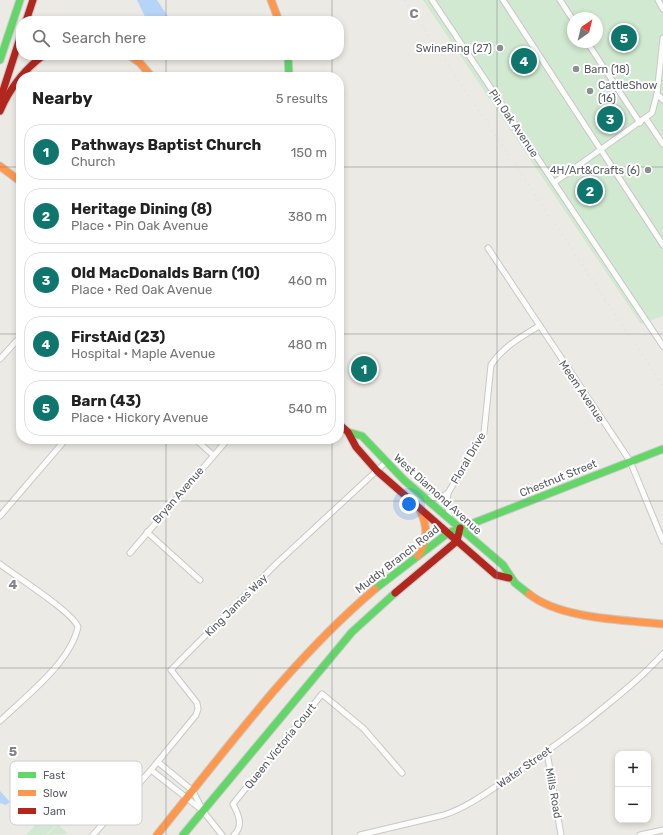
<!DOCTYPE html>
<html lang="en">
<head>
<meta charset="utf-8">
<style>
  body { margin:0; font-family:Rubik,sans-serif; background:#f2f2f2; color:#222 }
  .controls { position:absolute; right:12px; bottom:12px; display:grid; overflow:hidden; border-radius:8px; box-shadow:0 2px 6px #0003 }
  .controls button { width:36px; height:36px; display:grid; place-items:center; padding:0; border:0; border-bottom:1px solid #e0e0e0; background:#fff; color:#222; font:20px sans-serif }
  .compass { position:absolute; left:567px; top:12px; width:36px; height:36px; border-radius:50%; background:#fff; box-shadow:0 2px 6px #0003; rotate:35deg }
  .you { position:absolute; left:409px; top:504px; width:14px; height:14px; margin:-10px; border:3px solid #fff; border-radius:50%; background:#1a73e8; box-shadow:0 0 0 6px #1a73e833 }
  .badge { display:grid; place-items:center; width:26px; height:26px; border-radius:50%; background:#0f766e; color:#fff; font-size:13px; font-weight:700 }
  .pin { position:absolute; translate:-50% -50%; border:2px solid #fff; box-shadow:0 1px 4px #0006 }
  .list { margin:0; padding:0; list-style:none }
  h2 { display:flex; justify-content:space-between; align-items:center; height:52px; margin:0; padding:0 16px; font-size:17px }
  h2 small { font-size:13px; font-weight:400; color:#767676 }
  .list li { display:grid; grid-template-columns:26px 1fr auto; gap:12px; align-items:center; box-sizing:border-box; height:56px; margin:0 8px 8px; padding:0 8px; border:1px solid #e0e0e0; border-radius:16px }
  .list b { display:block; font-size:15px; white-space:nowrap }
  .list p { margin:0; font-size:13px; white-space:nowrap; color:#767676 }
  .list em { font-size:13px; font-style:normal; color:#767676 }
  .icon { flex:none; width:22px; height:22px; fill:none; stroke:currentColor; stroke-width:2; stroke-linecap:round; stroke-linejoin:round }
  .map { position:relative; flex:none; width:663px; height:835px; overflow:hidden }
  .search { position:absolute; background:#fff; box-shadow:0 2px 6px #0003; left:16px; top:16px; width:328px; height:44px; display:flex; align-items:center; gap:10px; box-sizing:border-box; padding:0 14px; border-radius:16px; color:#767676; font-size:15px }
  .panel { position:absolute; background:#fff; box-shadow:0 2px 6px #0003; left:16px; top:72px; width:328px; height:372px; border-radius:16px }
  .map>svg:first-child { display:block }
  .green { fill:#d1e9d0; fill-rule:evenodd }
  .water { fill:#b6d4f7 }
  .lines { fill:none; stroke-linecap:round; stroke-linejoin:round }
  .street-casing { stroke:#c7c8c7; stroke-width:7 }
  .fast-casing { stroke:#c8c9c8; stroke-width:9 }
  .slow-casing { stroke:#c8c9c8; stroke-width:9 }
  .jam-casing { stroke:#c8c9c8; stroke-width:9 }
  .street { stroke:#fcfcfb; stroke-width:5 }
  .fast { stroke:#63d668; stroke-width:7 }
  .slow { stroke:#ff974d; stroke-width:7 }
  .jam { stroke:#b3261e; stroke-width:7 }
  .rail { stroke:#e2e3e2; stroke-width:2; stroke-dasharray:1 5; stroke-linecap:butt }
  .grid { fill:none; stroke:#838488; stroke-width:1; stroke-opacity:0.55 }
  .poi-dot { fill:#8d8e91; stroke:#fff; stroke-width:1.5 }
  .labels { text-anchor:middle; stroke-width:4; stroke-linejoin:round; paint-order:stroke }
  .poi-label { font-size:11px; fill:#5a5d64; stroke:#fff; text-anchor:end }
  .street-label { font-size:11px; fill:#5a5d64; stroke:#fff }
  .key { fill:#fff; stroke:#ceced0; stroke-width:1 }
  .key-label { font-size:11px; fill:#5a5d64 }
  .grid-label { font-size:13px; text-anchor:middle; font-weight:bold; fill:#838488; stroke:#fff; stroke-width:4; stroke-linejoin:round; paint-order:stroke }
</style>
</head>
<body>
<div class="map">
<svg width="663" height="835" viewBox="0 0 663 835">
  <rect width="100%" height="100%" fill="#ebeae4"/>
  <g class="green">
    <path d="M423,0H663V316L641,324ZM573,18H597V42H573Z"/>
    <path d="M47,813L57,824L46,835H26Z"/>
    <path d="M58,824L68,834L47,835Z"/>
  </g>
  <g class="water">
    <path d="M137,0H157L171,21H147Z"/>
    <path d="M0,791L10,802L6,805L0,803Z"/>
  </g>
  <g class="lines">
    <g class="street-casing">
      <g id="street">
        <path d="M432,0L663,346"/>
        <path d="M503,0L663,245"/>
        <path d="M560,0L573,20"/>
        <path d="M658,0L663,9"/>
        <path d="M587,42L640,123"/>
        <path d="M657,94L663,100"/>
        <path d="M646,119L663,144"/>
        <path d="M555,182L652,113L657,94L663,38"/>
        <path d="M488,248L630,461L663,541"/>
        <path d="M0,359L21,336"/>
        <path d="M195,439L213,455"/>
        <path d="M426,498L441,497L448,493"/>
        <path d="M0,516L66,439"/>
        <path d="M450,519L447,502L448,493L484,433L491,365C503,347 521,337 539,326"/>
        <path d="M147,532L200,580"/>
        <path d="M130,553L228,439"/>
        <path d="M0,564C15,576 73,612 78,627C70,663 26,696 0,721"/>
        <path d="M547,752L561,835"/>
        <path d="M158,762L193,791L203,811L222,835"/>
        <path d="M151,770L202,810"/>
        <path d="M93,835L151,770L196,715L198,709L197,703L171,670L277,563L386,462"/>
        <path d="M234,835C244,825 238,814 233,804L322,694L364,729L402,773"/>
        <path d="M360,835L444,815C468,807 489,791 510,777C536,760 561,741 586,722C613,700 639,680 663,654"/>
        <path d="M640,835L663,830"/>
      </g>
    </g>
    <g class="fast-casing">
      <g id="fast">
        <path d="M288,55L289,77"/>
        <path d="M0,60L20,0"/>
        <path d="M348,432L362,436L404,480L503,565L515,583L529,594"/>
        <path d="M375,589L448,533L663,449"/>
        <path d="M183,835L352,632L395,593"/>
      </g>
    </g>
    <g class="slow-casing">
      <g id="slow">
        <path d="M271,0L279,21"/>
        <path d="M129,55L140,63L152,77"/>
        <path d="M0,166L21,182"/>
        <path d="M418,556C428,540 428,527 420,510"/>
        <path d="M529,594C560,619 625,620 663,624"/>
        <path d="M157,835C226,750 291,660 375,589"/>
      </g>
    </g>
    <g class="jam-casing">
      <g id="jam">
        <path d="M26,21L33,0"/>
        <path d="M0,100L21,35"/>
        <path d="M0,111C10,88 23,70 44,55"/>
        <path d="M339,424L348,432L356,447L377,471L496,575L509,578"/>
        <path d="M395,593L457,541L460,528"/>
      </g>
    </g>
    <use href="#street" class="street"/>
    <use href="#fast" class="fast"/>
    <use href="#slow" class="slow"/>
    <use href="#jam" class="jam"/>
    <path class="rail" d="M405,0L663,386"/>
  </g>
  <path class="grid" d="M166,0V21M332,0V21M497,0V835M166,55V77M332,55V77M0,167H21M339,167H663M0,334H21M339,334H663M166,439V835M332,439V835M0,501H663M0,668H663"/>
  <g class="poi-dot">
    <circle cx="500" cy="48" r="4"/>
    <circle cx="576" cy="69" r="4"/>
    <circle cx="590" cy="91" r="4"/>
    <circle cx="648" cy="170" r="4"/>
  </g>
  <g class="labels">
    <g class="poi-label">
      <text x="492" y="52">SwineRing (27)</text>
      <text x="584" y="73" text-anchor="start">Barn (18)</text>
      <text x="598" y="89" text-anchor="start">CattleShow<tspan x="598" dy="13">(16)</tspan></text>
      <text x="640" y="174">4H/Art&amp;Crafts (6)</text>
    </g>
    <g class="street-label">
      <text transform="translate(514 123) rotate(56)" y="4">Pin Oak Avenue</text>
      <text transform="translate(582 391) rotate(56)" y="4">Meem Avenue</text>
      <text transform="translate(468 458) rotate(-60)" y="4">Floral Drive</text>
      <text transform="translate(558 478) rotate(-22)" y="4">Chestnut Street</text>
      <text transform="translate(438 494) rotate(42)" y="4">West Diamond Avenue</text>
      <text transform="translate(178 495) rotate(-49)" y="4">Bryan Avenue</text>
      <text transform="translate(397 559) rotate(-38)" y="4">Muddy Branch Road</text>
      <text transform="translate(236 605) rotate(-45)" y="4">King James Way</text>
      <text transform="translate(280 746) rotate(-51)" y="4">Queen Victoria Court</text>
      <text transform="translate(524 767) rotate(-35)" y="4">Water Street</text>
      <text transform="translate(554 793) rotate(80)" y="4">Mills Road</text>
    </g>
  </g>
  <rect x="10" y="761" width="132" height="64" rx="6" class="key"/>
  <rect x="18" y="772" width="18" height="6" fill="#63d668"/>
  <rect x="18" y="790" width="18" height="6" fill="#ff974d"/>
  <rect x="18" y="808" width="18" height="6" fill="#b3261e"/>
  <g class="key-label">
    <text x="43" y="779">Fast</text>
    <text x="43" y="797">Slow</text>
    <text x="43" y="815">Jam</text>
  </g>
  <g class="grid-label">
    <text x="414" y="18">C</text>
    <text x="13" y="589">4</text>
    <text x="13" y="756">5</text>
  </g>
</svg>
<div class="controls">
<button>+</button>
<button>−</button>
</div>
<svg class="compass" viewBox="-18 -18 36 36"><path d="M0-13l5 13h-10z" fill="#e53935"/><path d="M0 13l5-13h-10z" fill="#767676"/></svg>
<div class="you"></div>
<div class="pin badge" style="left:364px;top:369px">1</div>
<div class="pin badge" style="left:590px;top:191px">2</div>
<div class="pin badge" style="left:610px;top:119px">3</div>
<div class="pin badge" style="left:524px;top:61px">4</div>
<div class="pin badge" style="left:624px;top:38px">5</div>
<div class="search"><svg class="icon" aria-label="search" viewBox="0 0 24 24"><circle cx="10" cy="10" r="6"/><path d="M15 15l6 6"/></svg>Search here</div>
<section class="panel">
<h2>Nearby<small>5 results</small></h2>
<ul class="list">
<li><span class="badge">1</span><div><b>Pathways Baptist Church</b><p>Church</p></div><em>150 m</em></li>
<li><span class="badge">2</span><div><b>Heritage Dining (8)</b><p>Place · Pin Oak Avenue</p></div><em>380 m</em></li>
<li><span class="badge">3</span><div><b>Old MacDonalds Barn (10)</b><p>Place · Red Oak Avenue</p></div><em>460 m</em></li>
<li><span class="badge">4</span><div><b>FirstAid (23)</b><p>Hospital · Maple Avenue</p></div><em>480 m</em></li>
<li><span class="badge">5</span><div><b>Barn (43)</b><p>Place · Hickory Avenue</p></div><em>540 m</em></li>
</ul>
</section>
</div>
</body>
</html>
